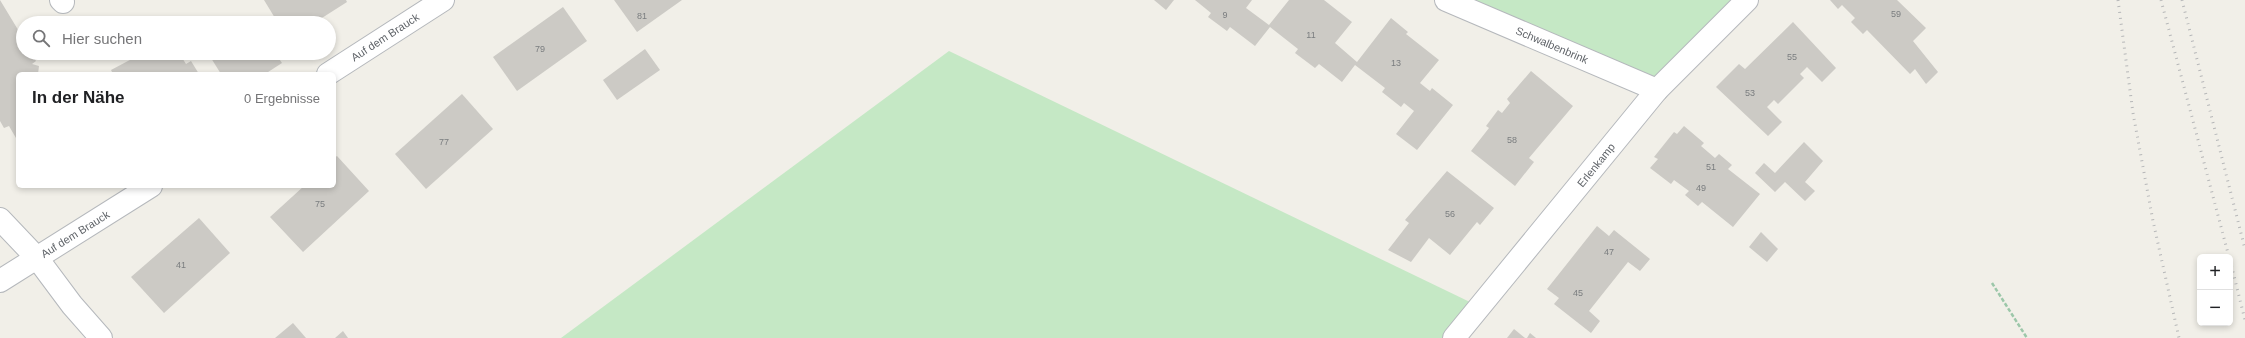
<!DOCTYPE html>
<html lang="de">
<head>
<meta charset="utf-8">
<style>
  body { margin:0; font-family:Helvetica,sans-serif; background:#f2f2f2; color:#202124 }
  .controls { position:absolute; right:12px; bottom:12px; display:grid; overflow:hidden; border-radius:6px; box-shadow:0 2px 6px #0003 }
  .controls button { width:36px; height:36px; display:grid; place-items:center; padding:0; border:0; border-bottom:1px solid #e0e0e0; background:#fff; color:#202124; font:20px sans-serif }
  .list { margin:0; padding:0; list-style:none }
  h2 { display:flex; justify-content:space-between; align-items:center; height:52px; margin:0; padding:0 16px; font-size:17px }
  h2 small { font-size:13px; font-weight:400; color:#757577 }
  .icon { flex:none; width:22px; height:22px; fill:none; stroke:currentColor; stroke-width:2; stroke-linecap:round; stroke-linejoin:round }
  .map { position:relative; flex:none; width:2245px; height:338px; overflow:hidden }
  .search { position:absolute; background:#fff; box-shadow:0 2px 6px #0003; left:16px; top:16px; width:320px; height:44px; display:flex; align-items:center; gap:10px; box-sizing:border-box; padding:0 14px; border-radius:22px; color:#757577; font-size:15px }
  .panel { position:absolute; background:#fff; box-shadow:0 2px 6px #0003; left:16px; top:72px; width:320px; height:116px; border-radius:6px }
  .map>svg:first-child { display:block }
  .green { fill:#c5e8c5 }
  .building { fill:#cccac5 }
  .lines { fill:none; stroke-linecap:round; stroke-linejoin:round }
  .minor-casing { stroke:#b5b8bc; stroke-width:24 }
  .path { stroke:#9cc7a9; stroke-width:2.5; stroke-dasharray:4 2; stroke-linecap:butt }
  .minor { stroke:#fff; stroke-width:22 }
  .rail { stroke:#b6b7b8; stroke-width:3; stroke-dasharray:1 5; stroke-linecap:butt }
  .labels { text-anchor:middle; stroke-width:3; stroke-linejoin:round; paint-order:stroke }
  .number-label { font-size:9px; fill:#7a7d7f }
  .street-label { font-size:11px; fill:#5f6368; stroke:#fff }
</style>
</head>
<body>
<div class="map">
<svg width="2245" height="338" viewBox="0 0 2245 338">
  <rect width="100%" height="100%" fill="#f1efe8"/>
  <g class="green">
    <path d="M1448,0H1742L1656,87Z"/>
    <path d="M949,51L1472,303L1444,338H561Z"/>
  </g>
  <g class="building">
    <path d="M0,0L23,38V53H31L36,61L32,64L39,66L38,74H18V137L16,138L9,126L4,128L0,121Z"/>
    <path d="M264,0H346L347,2L314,23H295L293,20L288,23H278Z"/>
    <path d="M614,0H682L637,32Z"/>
    <path d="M1154,0H1174L1166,10Z"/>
    <path d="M1195,0H1252L1246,8L1269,25L1289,0H1324L1352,22L1335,43L1357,62L1391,18L1408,32L1406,34L1439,60L1420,83L1430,91L1432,88L1453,105L1417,150L1396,134L1414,111L1404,103L1401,107L1382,92L1385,88L1355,65L1342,82L1319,64L1315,68L1295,53L1298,49L1270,27L1255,46L1230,27L1227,31L1208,17L1211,13Z"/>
    <path d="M1830,0H1897L1926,28L1913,41L1938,72L1926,84L1915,69L1910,74L1867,30L1863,34L1851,22L1855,18L1842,5L1838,9Z"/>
    <path d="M563,7L587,41L517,91L493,57Z"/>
    <path d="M1793,22L1836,68L1822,82L1807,67L1800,74L1804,78L1778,104L1774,100L1767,107L1782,122L1768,136L1716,87L1739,64L1745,69Z"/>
    <path d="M645,49L660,70L617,100L603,80Z"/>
    <path d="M143,53H179L186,64L191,61L199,74H113L111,70Z"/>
    <path d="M218,53H275L282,63L265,74H221L211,58Z"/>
    <path d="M1531,71L1573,106L1529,158L1534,162L1515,186L1471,151L1489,128L1486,126L1498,110L1502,113L1510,103L1507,99Z"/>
    <path d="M462,94L493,129L426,189L395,154Z"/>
    <path d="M1684,126L1704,143L1701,146L1715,158L1719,154L1732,165L1728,169L1760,194L1733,227L1702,202L1698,206L1685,195L1689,191L1674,180L1671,184L1650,168L1658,159L1654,157L1674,132L1677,134Z"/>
    <path d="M1804,142L1823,161L1805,182L1815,191L1805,201L1785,182L1775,192L1755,173L1764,163L1775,173Z"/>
    <path d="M337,156L369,191L303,252L270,217L304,186H334V158Z"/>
    <path d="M1447,171L1494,208L1480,225L1477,222L1450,255L1429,238L1411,262L1388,250L1409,223L1405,220Z"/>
    <path d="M199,218L230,253L164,313L131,277Z"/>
    <path d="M1597,226L1609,236L1614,230L1650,259L1640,271L1628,262L1589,311L1600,321L1591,333L1554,304L1559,298L1547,289Z"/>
    <path d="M1761,232L1778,249L1767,262L1749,247Z"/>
    <path d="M293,323L306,338H275Z"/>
    <path d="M1514,329L1525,338H1507Z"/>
    <path d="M343,331L348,338H335Z"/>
    <path d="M1530,333L1536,338H1527Z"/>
  </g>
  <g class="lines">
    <g class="minor-casing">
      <g id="minor">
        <path d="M61,0L63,2"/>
        <path d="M1446,0L1657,90"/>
        <path d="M328,74L443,0"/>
        <path d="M0,219L37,258L72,305L101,338"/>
        <path d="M0,281L151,186"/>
        <path d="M1454,338L1657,90L1747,0"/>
      </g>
    </g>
    <path class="path" d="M1992,283L2027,338"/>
    <use href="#minor" class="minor"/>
    <g class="rail">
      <path d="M2118,0L2133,113L2153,221L2179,338"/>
      <path d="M2161,0L2229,257"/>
      <path d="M2182,0L2245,249"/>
      <path d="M2230,260L2245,320"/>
    </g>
  </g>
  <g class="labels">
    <g class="number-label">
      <text x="1896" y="17">59</text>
      <text x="1225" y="18">9</text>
      <text x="642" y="19">81</text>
      <text x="1311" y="38">11</text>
      <text x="540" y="52">79</text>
      <text x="1792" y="60">55</text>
      <text x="1396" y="66">13</text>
      <text x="1750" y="96">53</text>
      <text x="1512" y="143">58</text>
      <text x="444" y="145">77</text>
      <text x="1711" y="170">51</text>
      <text x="1701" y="191">49</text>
      <text x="320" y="207">75</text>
      <text x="1450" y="217">56</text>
      <text x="1609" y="255">47</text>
      <text x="181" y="268">41</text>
      <text x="1578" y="296">45</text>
    </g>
    <g class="street-label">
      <text transform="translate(385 37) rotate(-33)" y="4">Auf dem Brauck</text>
      <text transform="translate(1552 45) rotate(23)" y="4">Schwalbenbrink</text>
      <text transform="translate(1596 165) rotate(-51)" y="4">Erlenkamp</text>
      <text transform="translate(75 234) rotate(-32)" y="4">Auf dem Brauck</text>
    </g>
  </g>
</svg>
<div class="controls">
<button>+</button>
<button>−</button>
</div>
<div class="search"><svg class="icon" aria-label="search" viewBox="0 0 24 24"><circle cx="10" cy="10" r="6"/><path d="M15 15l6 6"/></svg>Hier suchen</div>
<section class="panel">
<h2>In der Nähe<small>0 Ergebnisse</small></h2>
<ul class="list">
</ul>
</section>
</div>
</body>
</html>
